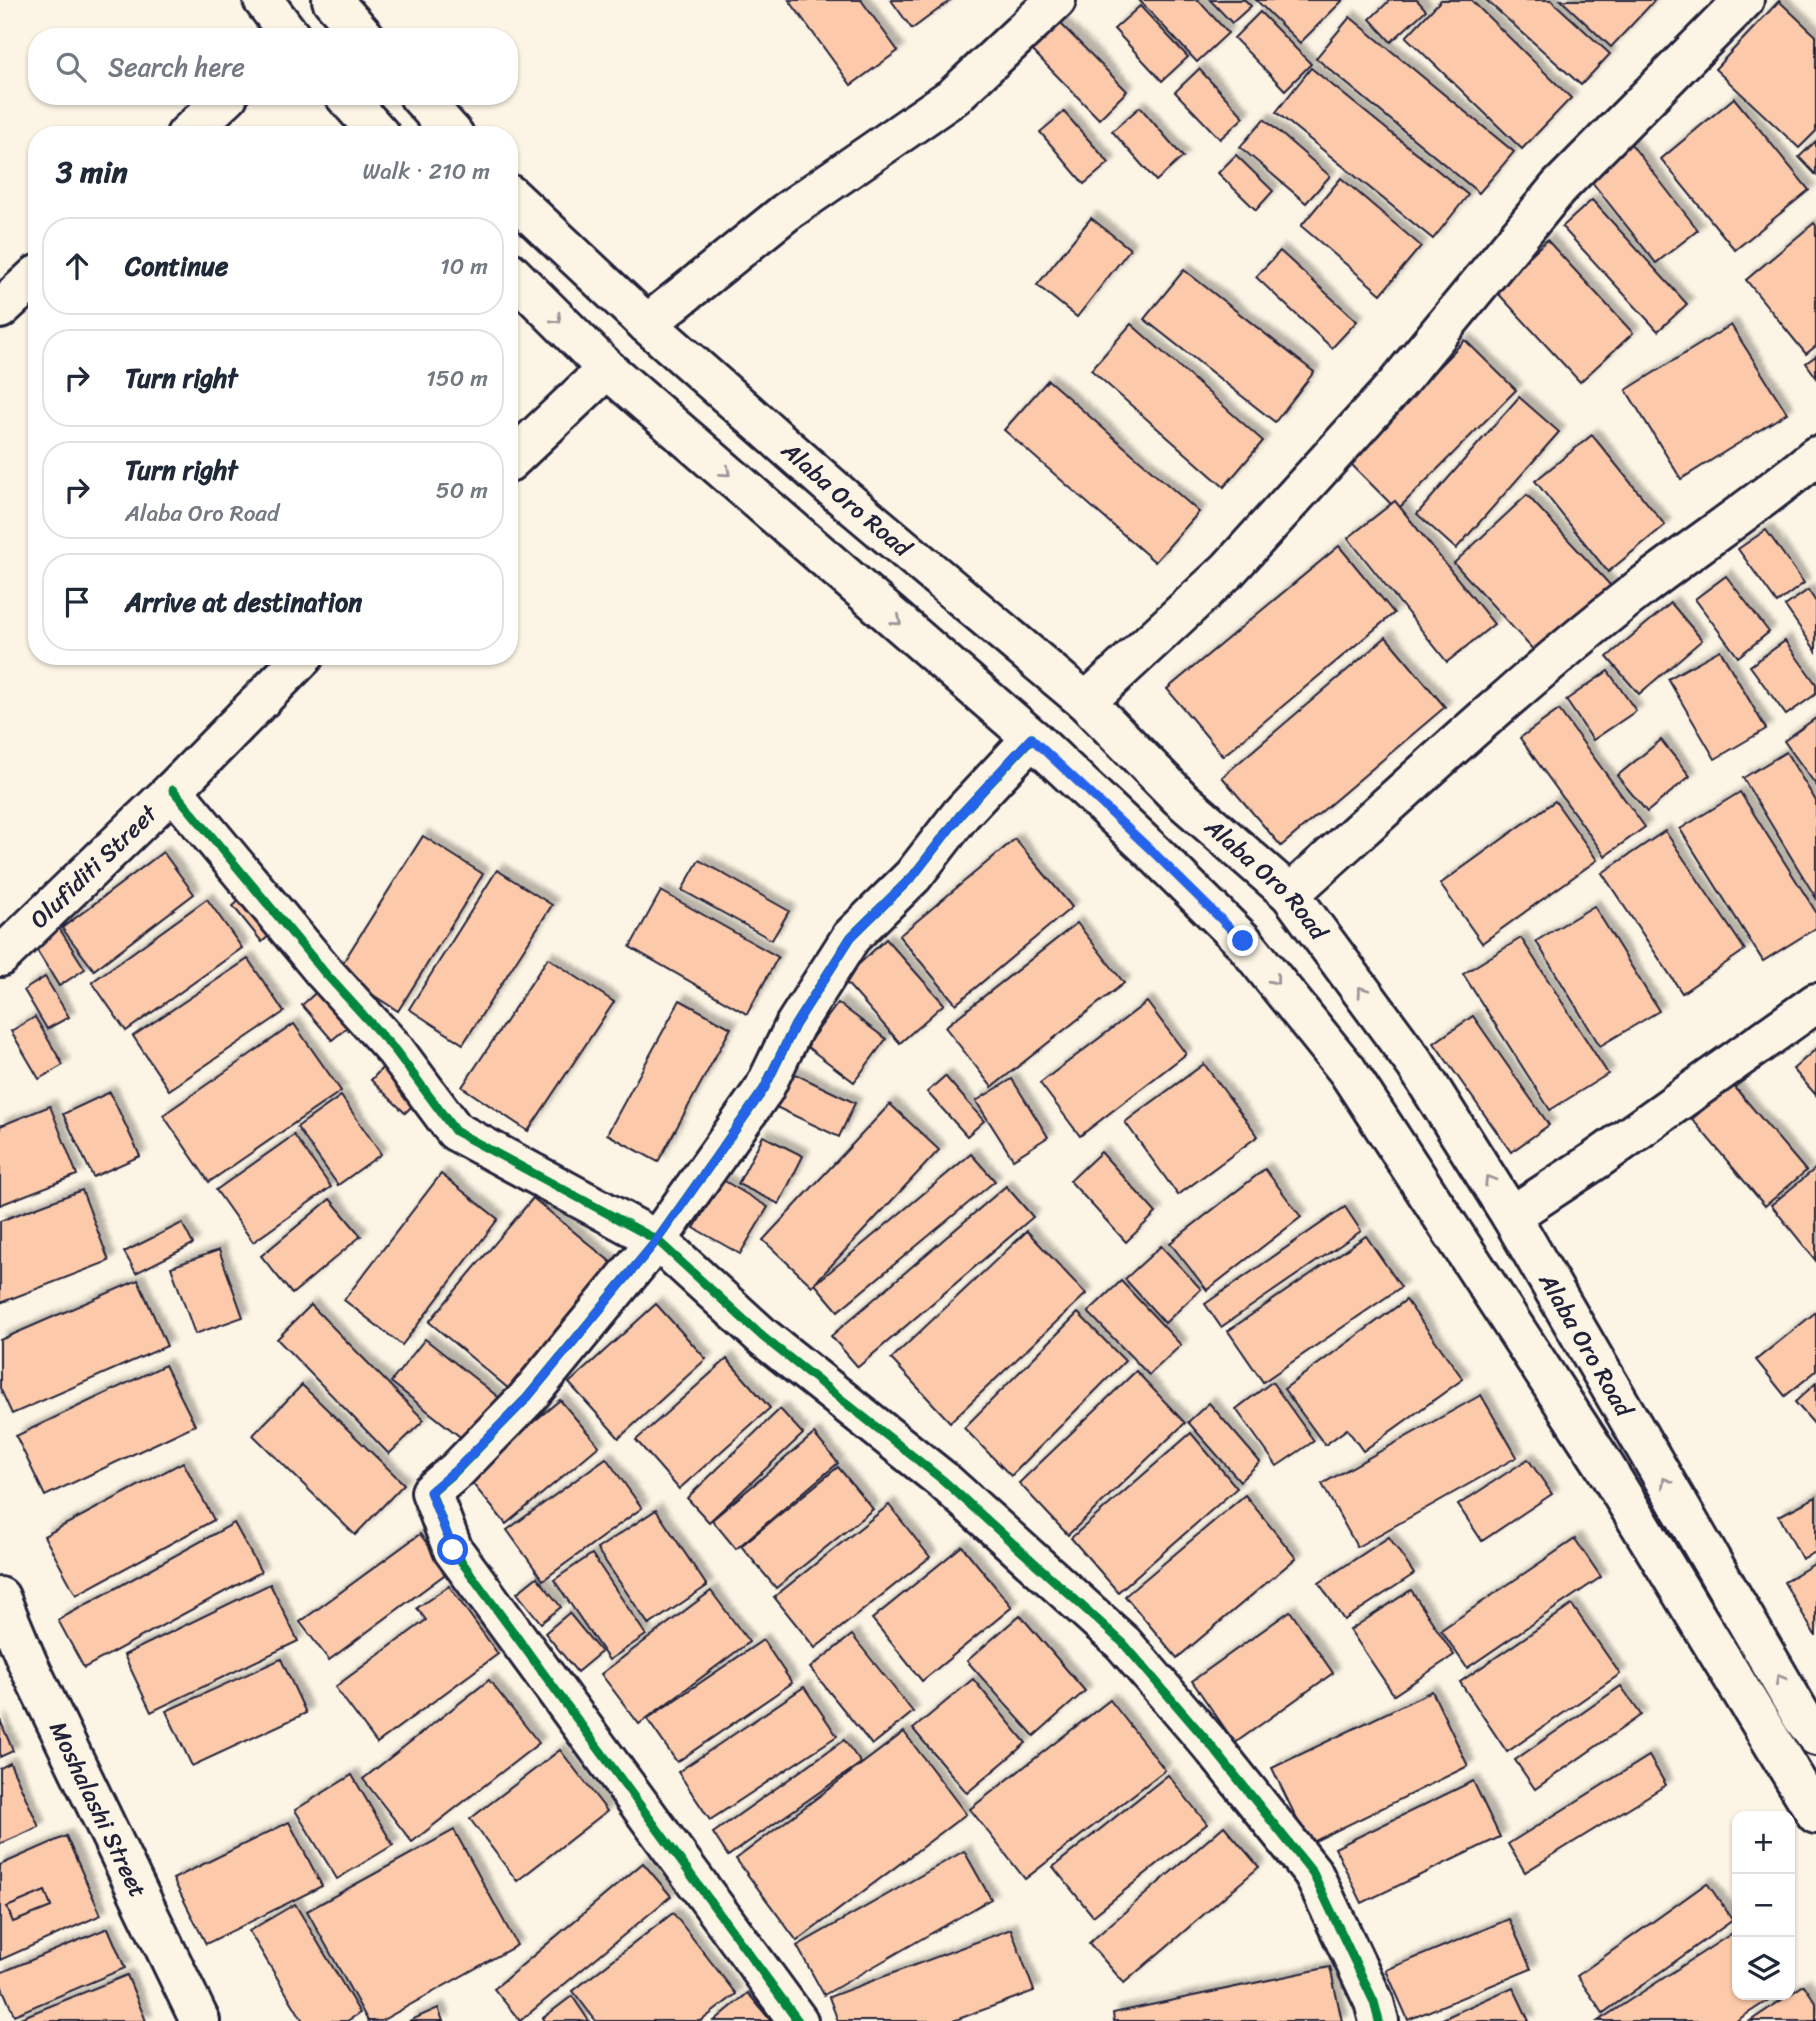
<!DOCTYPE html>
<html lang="en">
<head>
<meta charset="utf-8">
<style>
  body { margin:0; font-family:Sriracha,sans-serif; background:#f6f6f7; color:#1f2937 }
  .controls { position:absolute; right:21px; bottom:21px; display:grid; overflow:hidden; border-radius:14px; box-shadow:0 2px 5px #0004 }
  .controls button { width:63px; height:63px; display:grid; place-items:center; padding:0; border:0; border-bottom:2px solid #e0e1e3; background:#fff; color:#1f2937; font:35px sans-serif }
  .stop { position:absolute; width:21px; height:21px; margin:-16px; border:5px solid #2563eb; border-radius:50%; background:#fff }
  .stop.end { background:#2563eb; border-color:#fff; box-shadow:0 2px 7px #0008 }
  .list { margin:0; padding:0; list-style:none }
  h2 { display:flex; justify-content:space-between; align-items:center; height:91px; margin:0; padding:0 28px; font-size:30px }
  h2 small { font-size:23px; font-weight:400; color:#747a83 }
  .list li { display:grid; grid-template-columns:46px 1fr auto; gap:21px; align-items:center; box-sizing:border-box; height:98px; margin:0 14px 14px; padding:0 14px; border:2px solid #e0e1e3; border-radius:28px }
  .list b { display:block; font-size:26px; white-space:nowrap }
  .list p { margin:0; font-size:23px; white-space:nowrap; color:#747a83 }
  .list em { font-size:23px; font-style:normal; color:#747a83 }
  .icon { flex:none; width:38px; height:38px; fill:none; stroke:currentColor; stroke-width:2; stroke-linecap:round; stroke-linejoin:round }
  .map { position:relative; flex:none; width:1816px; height:2021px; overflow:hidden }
  .search { position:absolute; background:#fff; box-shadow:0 2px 5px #0004; left:28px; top:28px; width:490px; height:77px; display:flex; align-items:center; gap:18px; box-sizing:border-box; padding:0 24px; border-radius:28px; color:#747a83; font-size:26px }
  .panel { position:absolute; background:#fff; box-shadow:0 2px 5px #0004; left:28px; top:126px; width:490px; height:539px; border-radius:28px }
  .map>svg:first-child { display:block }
  .building { fill:#fccaab; stroke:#22223b; stroke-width:2; fill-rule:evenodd; filter:url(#shadow) }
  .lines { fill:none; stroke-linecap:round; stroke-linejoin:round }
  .minor-casing { stroke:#22223b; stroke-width:44 }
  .major-casing { stroke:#22223b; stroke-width:44 }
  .minor { stroke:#fcf5e5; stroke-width:38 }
  .major { stroke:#fcf5e5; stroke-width:38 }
  .cycleway-casing { stroke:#fcf5e5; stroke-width:13 }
  .cycleway { stroke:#00873e; stroke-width:9 }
  .oneway { stroke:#9a9698 }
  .route { stroke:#2563eb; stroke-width:9 }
  .labels { text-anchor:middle; stroke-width:7; stroke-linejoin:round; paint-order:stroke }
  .street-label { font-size:24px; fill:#22223b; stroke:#fcf5e5 }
</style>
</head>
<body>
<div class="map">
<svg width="1816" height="2021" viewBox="0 0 1816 2021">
  <defs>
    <filter id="shadow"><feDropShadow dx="6" dy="-6" stdDeviation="2" flood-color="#0004"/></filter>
  </defs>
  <rect width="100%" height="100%" fill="#fcf5e5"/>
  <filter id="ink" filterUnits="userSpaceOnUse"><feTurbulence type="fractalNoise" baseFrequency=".0143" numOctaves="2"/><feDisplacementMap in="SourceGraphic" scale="14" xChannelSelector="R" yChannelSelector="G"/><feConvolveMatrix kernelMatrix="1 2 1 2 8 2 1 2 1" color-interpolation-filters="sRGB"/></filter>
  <g filter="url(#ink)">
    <g class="building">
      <path d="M789,0H861L898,51L851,85Z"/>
      <path d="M891,0H951L912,29Z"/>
      <path d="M1139,0H1198L1228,33L1197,62Z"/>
      <path d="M1210,0H1245L1251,6L1232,23Z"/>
      <path d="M1256,0H1343L1300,43Z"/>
      <path d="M1390,0H1417L1426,10L1391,42L1370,19Z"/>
      <path d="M1441,0H1471L1571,98L1522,149L1406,37Z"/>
      <path d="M1486,0H1551L1610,54L1581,85Z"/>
      <path d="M1561,0H1655L1611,47Z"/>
      <path d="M1779,1L1816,36V131L1799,148L1715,69Z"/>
      <path d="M1140,6L1188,57L1162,81L1114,29Z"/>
      <path d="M1260,12L1311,64L1285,90L1234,38Z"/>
      <path d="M1350,17L1514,152L1479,193L1316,58Z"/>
      <path d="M1056,19L1127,91L1099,119L1028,46Z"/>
      <path d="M1311,68L1468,195L1433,239L1276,112Z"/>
      <path d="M1199,69L1244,117L1220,139L1175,92Z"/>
      <path d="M1734,98L1809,190L1735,250L1661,159Z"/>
      <path d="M1140,107L1183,157L1156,181L1112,131Z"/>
      <path d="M1064,112L1109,163L1084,184L1040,132Z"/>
      <path d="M1264,119L1330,176L1306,203L1240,147Z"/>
      <path d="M1816,141V175L1799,157Z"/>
      <path d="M1631,144L1698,230L1656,263L1588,177Z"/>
      <path d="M1236,155L1273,191L1256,210L1218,173Z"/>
      <path d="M1341,178L1421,246L1381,294L1301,226Z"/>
      <path d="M1592,200L1687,304L1658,331L1562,227Z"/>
      <path d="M1091,218L1130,249L1077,317L1037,285Z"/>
      <path d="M1814,223L1816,226V346L1806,354L1746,280Z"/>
      <path d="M1547,240L1633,333L1580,382L1494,289Z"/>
      <path d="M1280,251L1357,321L1332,348L1256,277Z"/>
      <path d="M1184,270L1314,372L1275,422L1144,319Z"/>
      <path d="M1131,324L1263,441L1224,487L1091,370Z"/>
      <path d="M1731,325L1787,413L1681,479L1626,390Z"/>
      <path d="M1465,340L1516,390L1397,510L1347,460Z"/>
      <path d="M1816,356V377L1806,363Z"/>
      <path d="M1048,380L1199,512L1155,562L1004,430Z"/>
      <path d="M1519,397L1559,432L1456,549L1417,514Z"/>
      <path d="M1592,435L1665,525L1608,572L1535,481Z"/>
      <path d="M1527,495L1611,586L1537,654L1454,563Z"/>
      <path d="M1395,501L1494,624L1447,662L1348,538Z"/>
      <path d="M1766,530L1804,583L1777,603L1738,549Z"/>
      <path d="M1339,546L1394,613L1223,756L1167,689Z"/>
      <path d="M1726,576L1769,632L1738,657L1695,599Z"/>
      <path d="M1808,590L1816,602V651L1785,606Z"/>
      <path d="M1671,603L1702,640L1639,694L1607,657Z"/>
      <path d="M1386,637L1445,707L1281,846L1222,777Z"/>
      <path d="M1785,641L1816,684V694L1786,715L1750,666Z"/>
      <path d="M1720,650L1766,729L1715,759L1668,679Z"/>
      <path d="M1608,671L1636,711L1593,740L1566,700Z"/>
      <path d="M1559,710L1645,827L1605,856L1520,738Z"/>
      <path d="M1816,718V785L1784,741Z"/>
      <path d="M1661,740L1690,776L1647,812L1617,776Z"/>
      <path d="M1786,752L1816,801V898L1743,778Z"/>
      <path d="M1740,792L1816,912V928L1763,961L1680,829Z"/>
      <path d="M1555,801L1597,860L1482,943L1440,884Z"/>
      <path d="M1665,831L1745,950L1682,993L1602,873Z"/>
      <path d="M423,836L483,874L398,1011L337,972Z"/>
      <path d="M1015,839L1072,907L956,1004L899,936Z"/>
      <path d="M163,852L194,894L94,970L62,928Z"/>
      <path d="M699,860L789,911L772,940L682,890Z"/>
      <path d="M497,870L552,905L463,1044L409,1009Z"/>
      <path d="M661,891L778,957L747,1014L630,947Z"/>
      <path d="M249,892L279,927L262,942L233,906Z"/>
      <path d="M207,899L242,948L126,1031L92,982Z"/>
      <path d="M1594,906L1659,1011L1600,1046L1536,941Z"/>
      <path d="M1077,923L1124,983L992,1087L945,1027Z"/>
      <path d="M59,928L85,969L59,986L33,944Z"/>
      <path d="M1521,938L1608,1074L1550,1110L1463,974Z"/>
      <path d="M886,939L944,1004L900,1043L843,979Z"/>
      <path d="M548,958L614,1002L528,1131L462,1087Z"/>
      <path d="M248,959L284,1012L169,1090L133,1036Z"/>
      <path d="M45,977L69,1017L47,1029L24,990Z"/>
      <path d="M320,989L351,1024L332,1040L302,1005Z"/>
      <path d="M680,1000L731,1028L658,1162L607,1134Z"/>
      <path d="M1147,1002L1186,1054L1080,1136L1040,1083Z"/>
      <path d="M838,1003L886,1039L854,1082L806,1046Z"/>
      <path d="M1473,1016L1549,1125L1511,1152L1434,1043Z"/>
      <path d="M35,1017L63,1065L39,1079L11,1031Z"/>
      <path d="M294,1024L341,1091L209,1182L163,1115Z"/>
      <path d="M1816,1049V1095L1793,1069Z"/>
      <path d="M388,1062L423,1095L405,1113L371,1080Z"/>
      <path d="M1204,1064L1258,1136L1178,1195L1125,1122Z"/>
      <path d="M791,1072L855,1103L839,1137L774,1106Z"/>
      <path d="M945,1076L984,1121L967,1136L927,1092Z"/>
      <path d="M1012,1079L1048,1137L1013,1159L976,1101Z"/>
      <path d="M1733,1085L1806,1171L1765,1206L1692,1119Z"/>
      <path d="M110,1092L140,1156L93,1177L63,1114Z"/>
      <path d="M341,1096L381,1154L338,1185L297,1127Z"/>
      <path d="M890,1104L939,1150L812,1286L763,1240Z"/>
      <path d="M50,1106L77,1175L0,1205V1126Z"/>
      <path d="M294,1135L331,1187L253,1242L216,1190Z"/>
      <path d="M763,1136L803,1156L779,1204L738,1184Z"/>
      <path d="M1101,1152L1156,1213L1126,1242L1070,1181Z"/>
      <path d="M971,1154L995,1181L838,1311L815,1284Z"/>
      <path d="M1816,1168V1261L1771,1205Z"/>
      <path d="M1265,1169L1301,1217L1207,1290L1170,1243Z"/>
      <path d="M441,1174L498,1219L402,1345L344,1300Z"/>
      <path d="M723,1180L768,1207L740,1254L694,1228Z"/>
      <path d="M1006,1186L1033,1217L858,1367L831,1336Z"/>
      <path d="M82,1190L109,1261L0,1303V1221Z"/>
      <path d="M533,1198L613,1264L509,1389L429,1322Z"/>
      <path d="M330,1199L361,1236L292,1294L261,1256Z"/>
      <path d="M1345,1207L1361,1231L1221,1327L1205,1304Z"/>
      <path d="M182,1223L193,1244L136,1273L124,1252Z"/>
      <path d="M1027,1231L1086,1294L950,1422L891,1359Z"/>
      <path d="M1366,1236L1401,1287L1263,1382L1228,1331Z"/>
      <path d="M1161,1246L1201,1289L1165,1323L1125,1279Z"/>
      <path d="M219,1250L243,1317L195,1334L171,1267Z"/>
      <path d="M138,1280L167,1346L12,1414L0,1388V1340Z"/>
      <path d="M1121,1281L1181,1345L1149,1375L1088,1312Z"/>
      <path d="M1406,1300L1463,1379L1363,1451L1347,1429L1325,1445L1284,1389Z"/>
      <path d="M656,1304L706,1359L619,1438L569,1383Z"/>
      <path d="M311,1305L424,1420L389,1454L277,1339Z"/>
      <path d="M1816,1312V1371L1785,1396L1756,1360Z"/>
      <path d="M1078,1313L1125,1361L1011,1476L964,1428Z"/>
      <path d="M425,1339L502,1400L468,1443L391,1382Z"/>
      <path d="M727,1359L770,1408L679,1489L636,1440Z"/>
      <path d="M165,1365L195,1425L45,1496L16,1436Z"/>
      <path d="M1136,1371L1185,1423L1068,1535L1019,1483Z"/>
      <path d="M1272,1382L1314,1441L1277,1466L1236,1409Z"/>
      <path d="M1816,1383V1426L1795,1402Z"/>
      <path d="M302,1385L404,1484L355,1535L253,1435Z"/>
      <path d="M1481,1395L1517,1457L1357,1547L1322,1484Z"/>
      <path d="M560,1400L599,1446L506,1524L467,1477Z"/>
      <path d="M1209,1403L1260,1462L1240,1481L1188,1422Z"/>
      <path d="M780,1409L803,1434L709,1522L687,1498Z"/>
      <path d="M1191,1433L1237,1488L1118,1592L1071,1538Z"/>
      <path d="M814,1434L838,1463L736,1549L712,1520Z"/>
      <path d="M606,1458L642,1508L543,1580L507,1530Z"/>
      <path d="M1528,1459L1552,1494L1482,1541L1458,1505Z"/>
      <path d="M183,1462L214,1520L76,1595L44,1536Z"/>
      <path d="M838,1467L873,1509L776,1588L741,1546Z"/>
      <path d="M1245,1495L1296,1558L1177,1658L1125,1596Z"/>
      <path d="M1816,1497V1552L1802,1559L1779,1516Z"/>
      <path d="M889,1505L930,1557L815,1648L774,1597Z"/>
      <path d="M656,1510L707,1586L649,1625L597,1549Z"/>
      <path d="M234,1523L261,1572L84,1668L58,1620Z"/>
      <path d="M420,1534L448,1572L329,1660L300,1622Z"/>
      <path d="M1389,1537L1414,1574L1344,1620L1319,1583Z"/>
      <path d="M1575,1539L1601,1577L1467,1668L1441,1630Z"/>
      <path d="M962,1546L1012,1607L922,1681L872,1619Z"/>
      <path d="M592,1554L646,1635L609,1660L554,1580Z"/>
      <path d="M1816,1563V1635H1815L1784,1582Z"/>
      <path d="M537,1577L561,1607L541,1623L517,1593Z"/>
      <path d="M270,1584L298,1641L151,1712L124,1655Z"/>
      <path d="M449,1586L498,1654L377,1743L335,1687L426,1620L417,1608Z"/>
      <path d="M1411,1590L1454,1655L1394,1695L1350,1630Z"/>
      <path d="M711,1591L749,1642L639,1724L601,1674Z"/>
      <path d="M1572,1605L1620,1674L1507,1752L1460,1682Z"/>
      <path d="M1290,1611L1333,1673L1235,1743L1192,1681Z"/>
      <path d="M569,1613L601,1652L577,1672L545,1633Z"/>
      <path d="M1020,1615L1085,1691L1034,1736L967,1661Z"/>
      <path d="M852,1635L913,1712L872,1745L810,1668Z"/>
      <path d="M763,1640L792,1683L677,1762L647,1719Z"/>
      <path d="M281,1659L306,1713L192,1766L166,1711Z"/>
      <path d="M973,1679L1026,1743L967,1793L913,1729Z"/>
      <path d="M489,1680L539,1743L412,1842L363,1779Z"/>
      <path d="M1621,1686L1641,1715L1535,1789L1515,1760Z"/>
      <path d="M804,1687L837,1736L710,1820L678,1772Z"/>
      <path d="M1432,1691L1468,1766L1309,1844L1272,1768Z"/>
      <path d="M1110,1700L1165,1770L1025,1879L970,1809Z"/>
      <path d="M0,1720L13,1751L0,1757Z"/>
      <path d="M904,1732L966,1814L797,1941L736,1859Z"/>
      <path d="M844,1740L861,1763L728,1856L713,1833Z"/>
      <path d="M560,1750L607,1811L517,1881L470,1819Z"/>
      <path d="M1649,1756L1666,1785L1525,1872L1508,1844Z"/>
      <path d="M10,1763L39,1827L0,1844V1768Z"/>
      <path d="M352,1775L393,1845L337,1879L295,1810Z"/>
      <path d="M1168,1775L1207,1824L1093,1916L1053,1867Z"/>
      <path d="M1473,1781L1500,1837L1362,1903L1335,1848Z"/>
      <path d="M289,1822L322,1886L206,1944L173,1879Z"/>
      <path d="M1224,1826L1259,1867L1124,1983L1089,1943Z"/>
      <path d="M454,1830L517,1945L381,2021H368L307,1911Z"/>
      <path d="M66,1836L101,1915L0,1960V1865ZM45,1891L51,1907L13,1922L7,1907Z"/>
      <path d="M964,1851L991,1899L824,1995L797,1946Z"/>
      <path d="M643,1863L671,1896L520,2021L494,1989Z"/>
      <path d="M1707,1883L1733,1920L1603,2013L1577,1976Z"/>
      <path d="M45,1891L51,1907L13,1922L7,1907Z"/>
      <path d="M295,1904L360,2013L347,2021H303L249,1931Z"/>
      <path d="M673,1913L736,1994L701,2021H596L573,1991Z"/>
      <path d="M1509,1919L1531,1969L1408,2020L1386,1970Z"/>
      <path d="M108,1928L125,1968L14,2015L0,1983V1973Z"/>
      <path d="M1011,1929L1034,1991L953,2021H838L829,1997Z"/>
      <path d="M1737,1930V1995H1776L1736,2021H1598Z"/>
      <path d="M1330,1967L1342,2021H1114L1113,2013Z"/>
      <path d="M127,1975L146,2021H13Z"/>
      <path d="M1804,1985L1816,2003V2021H1750Z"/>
      <path d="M1513,1987L1529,2021H1438Z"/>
      <path d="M748,1993L771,2021H714Z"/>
      <path d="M572,1996L589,2021H545L543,2018Z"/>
      <path d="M438,2008L443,2021H409Z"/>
    </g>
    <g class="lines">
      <g class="minor-casing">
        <g id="minor">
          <path d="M186,135L228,96"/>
          <path d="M0,309L37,275"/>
          <path d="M647,324L786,212L954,96L1056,0"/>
          <path d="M509,462L607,369"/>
          <path d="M1086,702L1228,570L1397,384L1559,187L1744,0"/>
          <path d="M173,790L325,973L395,1050L455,1131L657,1240L763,1337L944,1481L1123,1643L1214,1749L1313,1873L1374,2002L1379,2021"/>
          <path d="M1290,894C1404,791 1517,685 1638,590C1697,544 1759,504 1816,456"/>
          <path id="s1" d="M0,957L173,790L304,656"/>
          <path d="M1511,1216L1596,1160L1816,1003"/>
          <path id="s2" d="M0,1597L28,1664L200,2021"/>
          <path d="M798,2021L453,1550L431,1492L457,1470L526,1399L657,1240L764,1089L795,1025L851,937L913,876L961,814L1032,738"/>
        </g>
      </g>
      <g class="major-casing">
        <g id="major">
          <path d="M263,0L291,37"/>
          <path d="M332,0L365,37"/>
          <path d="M345,96L380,135"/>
          <path d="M419,96L454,135"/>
          <path id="s3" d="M509,194L647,324L845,499L1086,702L1180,798L1290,894L1416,1065L1511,1216L1802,1717L1816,1736"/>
          <path d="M509,271L607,369L1032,738L1153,852L1243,941L1347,1070L1602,1462L1816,1814"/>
        </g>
      </g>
      <use href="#minor" class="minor"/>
      <use href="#major" class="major"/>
      <g class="cycleway-casing">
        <g id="cycleway">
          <path d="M173,790L325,973L395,1050L455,1131L657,1240L763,1337L944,1481L1123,1643L1214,1749L1313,1873L1374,2002L1379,2021"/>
          <path d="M798,2021L453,1550L431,1492L457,1470L526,1399L657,1240L764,1089L795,1025L851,937L913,876L961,814L1032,738"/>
        </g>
      </g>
      <use href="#cycleway" class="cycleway"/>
    </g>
    <defs><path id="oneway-chevron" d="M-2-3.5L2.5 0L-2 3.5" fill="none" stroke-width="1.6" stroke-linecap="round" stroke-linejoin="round" transform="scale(1.75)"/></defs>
    <g class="oneway">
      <use href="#oneway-chevron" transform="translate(557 319) rotate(45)"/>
      <use href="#oneway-chevron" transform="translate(726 472) rotate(41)"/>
      <use href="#oneway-chevron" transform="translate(897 621) rotate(41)"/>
      <use href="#oneway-chevron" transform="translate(1275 980) rotate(51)"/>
      <use href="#oneway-chevron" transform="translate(1362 991) rotate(-126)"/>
      <use href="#oneway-chevron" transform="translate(1489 1180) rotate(-122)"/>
      <use href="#oneway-chevron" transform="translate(1666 1482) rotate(-120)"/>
      <use href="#oneway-chevron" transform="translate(1780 1679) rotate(-120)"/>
    </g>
  </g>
  <g class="lines" filter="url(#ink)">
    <path class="route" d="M453,1550L430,1492L457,1469L526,1399L657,1240L764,1089L795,1025L851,937L913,876L961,814L1031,738L1153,852L1243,941"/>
  </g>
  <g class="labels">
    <g class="street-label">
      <text dy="8" stroke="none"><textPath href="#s3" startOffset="455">Alaba Oro Road</textPath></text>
      <text dy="8" stroke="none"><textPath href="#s1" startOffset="130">Olufiditi Street</textPath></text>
      <text dy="8" stroke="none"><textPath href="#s3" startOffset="1022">Alaba Oro Road</textPath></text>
      <text dy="8" stroke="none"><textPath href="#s3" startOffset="1589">Alaba Oro Road</textPath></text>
      <text dy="8" stroke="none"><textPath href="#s2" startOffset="234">Moshalashi Street</textPath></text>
    </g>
  </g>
</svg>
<div class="controls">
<button>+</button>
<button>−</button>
<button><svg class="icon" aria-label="layers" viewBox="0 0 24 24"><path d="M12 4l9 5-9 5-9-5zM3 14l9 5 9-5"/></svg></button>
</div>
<div class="stop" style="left:453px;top:1550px"></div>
<div class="stop end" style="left:1243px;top:941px"></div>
<div class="search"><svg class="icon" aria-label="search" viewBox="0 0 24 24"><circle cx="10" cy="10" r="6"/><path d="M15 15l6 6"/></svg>Search here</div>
<section class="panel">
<h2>3 min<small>Walk · 210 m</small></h2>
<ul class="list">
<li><svg class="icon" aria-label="ahead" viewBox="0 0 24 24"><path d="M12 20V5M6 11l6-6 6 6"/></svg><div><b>Continue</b></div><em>10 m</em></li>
<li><svg class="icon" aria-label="right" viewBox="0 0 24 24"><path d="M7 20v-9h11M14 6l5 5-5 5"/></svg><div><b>Turn right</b></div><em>150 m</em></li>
<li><svg class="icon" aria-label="right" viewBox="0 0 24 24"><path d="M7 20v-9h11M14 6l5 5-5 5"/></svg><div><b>Turn right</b><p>Alaba Oro Road</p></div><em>50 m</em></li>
<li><svg class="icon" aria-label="arrive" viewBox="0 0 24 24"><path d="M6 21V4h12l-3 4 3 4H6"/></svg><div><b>Arrive at destination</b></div></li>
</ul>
</section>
</div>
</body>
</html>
